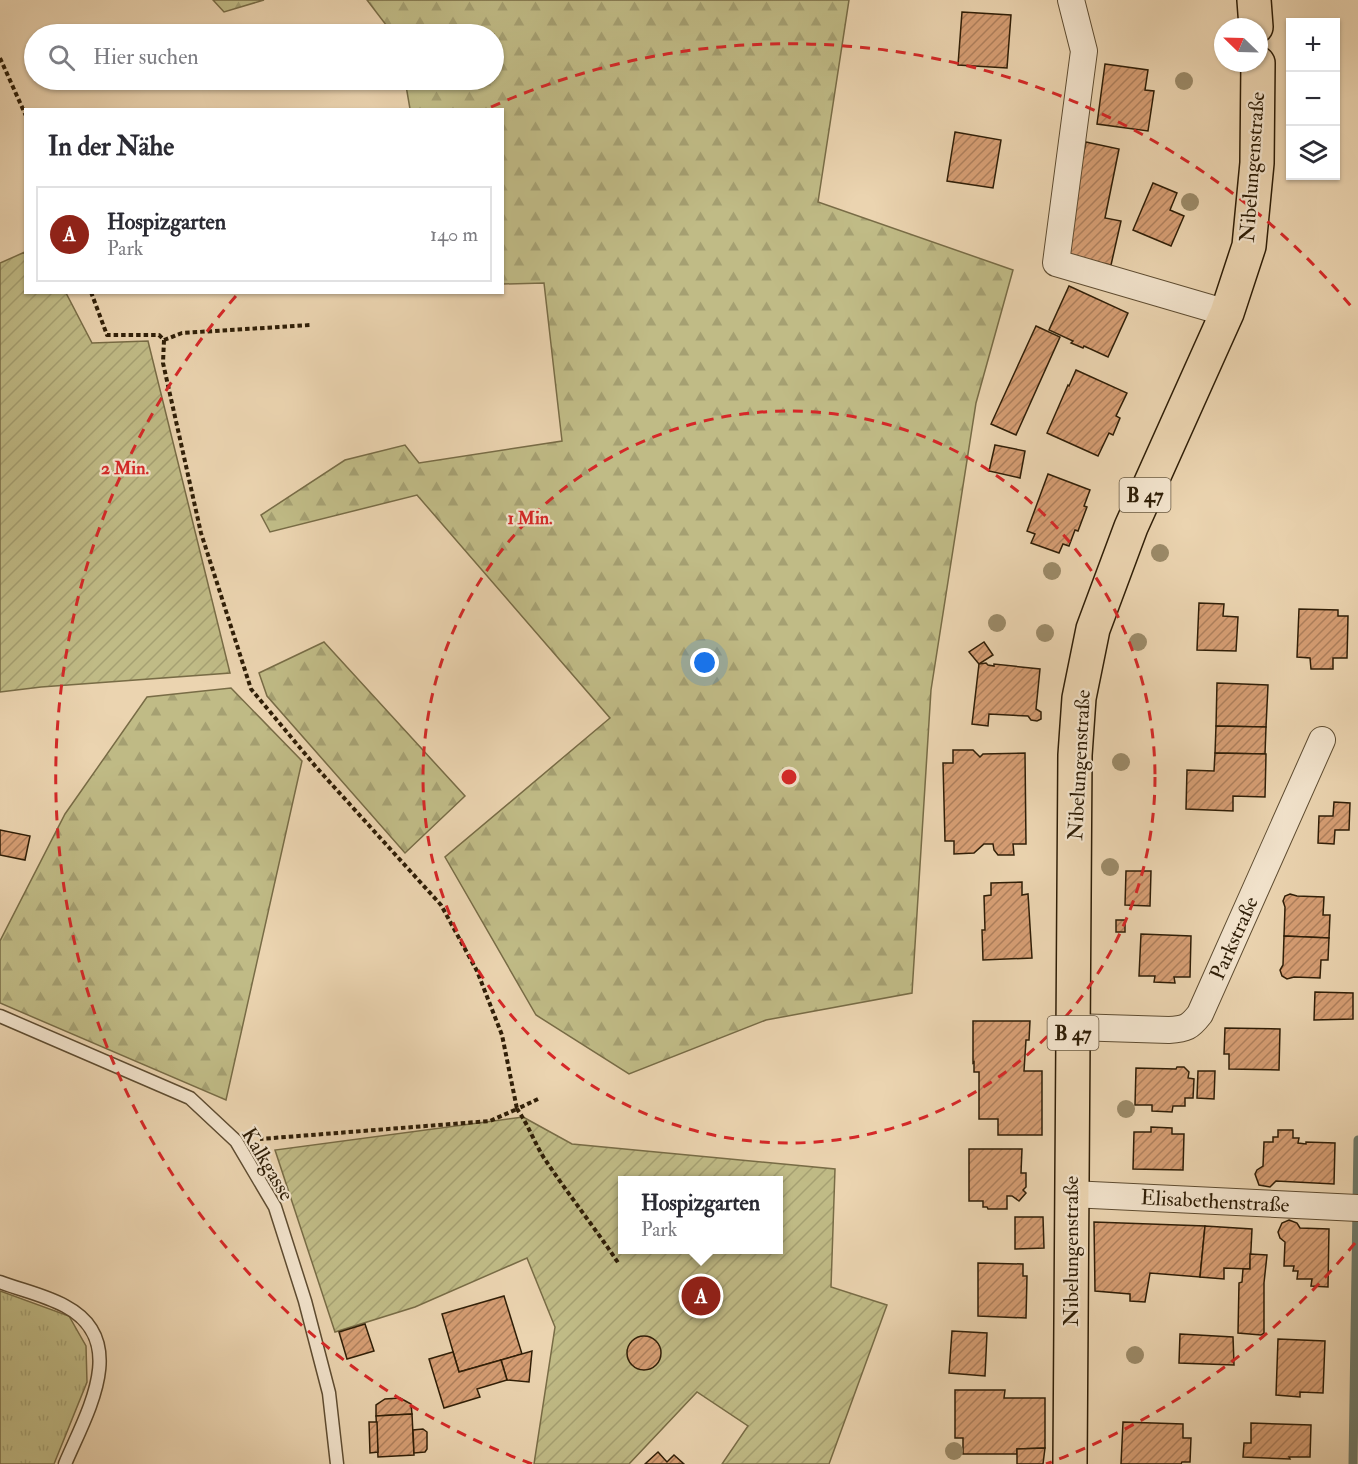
<!DOCTYPE html>
<html lang="de">
<head>
<meta charset="utf-8">
<style>
  body { margin:0; font-family:"IM FELL Double Pica",serif; background:#f2f2f3; color:#2b2b33 }
  .controls { position:absolute; right:18px; top:18px; display:grid; overflow:hidden; border-radius:0px; box-shadow:0 2px 4px #0004 }
  .controls button { width:54px; height:54px; display:grid; place-items:center; padding:0; border:0; border-bottom:2px solid #e1e1e2; background:#fff; color:#2b2b33; font:30px sans-serif }
  .compass { position:absolute; left:1214px; top:18px; width:54px; height:54px; border-radius:50%; background:#fff; box-shadow:0 2px 4px #0004; rotate:293deg }
  .you { position:absolute; left:705px; top:663px; width:21px; height:21px; margin:-15px; border:4px solid #fff; border-radius:50%; background:#1a73e8; box-shadow:0 0 0 9px #1a73e833 }
  .badge { display:grid; place-items:center; width:39px; height:39px; border-radius:50%; background:#8f2418; color:#fff; font-size:20px; font-weight:700 }
  .pin { position:absolute; translate:-50% -50%; border:3px solid #fff; box-shadow:0 2px 6px #0006 }
  .popup { position:absolute; left:618px; top:1176px; width:165px; height:78px; box-sizing:border-box; display:grid; place-content:center; border-radius:0px; background:#fff; filter:drop-shadow(0 2px 4px #0005); font-size:20px; white-space:nowrap; color:#7c7c81 }
  .popup b { font-size:22px; color:#2b2b33 }
  .popup::after { content:''; position:absolute; left:50%; top:100%; margin-left:-12px; border:12px solid transparent; border-top-color:#fff }
  .list { margin:0; padding:0; list-style:none }
  h2 { display:flex; justify-content:space-between; align-items:center; height:78px; margin:0; padding:0 24px; font-size:26px }
  h2 small { font-size:20px; font-weight:400; color:#7c7c81 }
  .list li { display:grid; grid-template-columns:39px 1fr auto; gap:18px; align-items:center; box-sizing:border-box; height:96px; margin:0 12px 12px; padding:0 12px; border:2px solid #e1e1e2; border-radius:0px }
  .list b { display:block; font-size:22px; white-space:nowrap }
  .list p { margin:0; font-size:20px; white-space:nowrap; color:#7c7c81 }
  .list em { font-size:20px; font-style:normal; color:#7c7c81 }
  .icon { flex:none; width:33px; height:33px; fill:none; stroke:currentColor; stroke-width:2; stroke-linecap:round; stroke-linejoin:round }
  .map { position:relative; flex:none; width:1358px; height:1464px; overflow:hidden }
  .search { position:absolute; background:#fff; box-shadow:0 2px 4px #0004; left:24px; top:24px; width:480px; height:66px; display:flex; align-items:center; gap:15px; box-sizing:border-box; padding:0 21px; border-radius:33px; color:#7c7c81; font-size:22px }
  .panel { position:absolute; background:#fff; box-shadow:0 2px 4px #0004; left:24px; top:108px; width:480px; height:186px; border-radius:0px }
  .map>svg:first-child { display:block }
  .grass { fill:url(#grass-tufts); stroke:#786c46; stroke-width:1.5 }
  .forest { fill:url(#forest-firs); stroke:#786c46; stroke-width:1.5 }
  .garden { fill:url(#garden-furrows); stroke:#786c46; stroke-width:1.5; fill-rule:evenodd }
  .lines { fill:none; stroke-linecap:round; stroke-linejoin:round }
  .stream { stroke:#6e7a6a; stroke-width:9 }
  .building { fill:url(#building-hatch); stroke:#2f1e07; stroke-width:1.5 }
  .lane-casing { stroke:#5e4c31; stroke-width:15 }
  .street-casing { stroke:#5e4c31; stroke-width:28 }
  .primary-casing { stroke:#2f1e07; stroke-width:36 }
  .path { stroke:#2f1e07; stroke-width:4; stroke-dasharray:4.5 3; stroke-linecap:butt }
  .lane { stroke:#f2e3cc; stroke-width:12 }
  .street { stroke:#f2e3cc; stroke-width:26 }
  .primary { stroke:#ebd4b0; stroke-width:33 }
  .tree { fill:#9b8a68 }
  .ring { fill:none; stroke:#d62828; stroke-width:3; stroke-dasharray:10 8 }
  .labels { text-anchor:middle; stroke-width:4.5; stroke-linejoin:round; paint-order:stroke }
  .shield { fill:#f2e3cc; stroke:#6a5942; stroke-width:1.5 }
  .shield-label { font-size:20px; font-weight:bold; fill:#2f1e07 }
  .street-label { font-size:21px; fill:#2f1e07; stroke:#f2e3cc }
  .centre { fill:#d62828; stroke:#f2e3cc; stroke-width:3 }
  .ring-label { font-size:18px; text-anchor:middle; font-weight:bold; fill:#d62828; stroke:#f2e3cc; stroke-width:4.5; stroke-linejoin:round; paint-order:stroke }
</style>
</head>
<body>
<div class="map">
<svg width="1358" height="1464" viewBox="0 0 1358 1464">
  <defs>
    <pattern id="grass-tufts" width="24" height="20" patternUnits="userSpaceOnUse" patternTransform="scale(1.5)"><rect width="24" height="20" fill="#c0bb86"/><path d="M3 7l-1-3M5 7V3M7 7l1-3M15 17l-1-3M17 17v-4M19 17l1-3" fill="none" stroke="#a5a072"/></pattern>
    <pattern id="forest-firs" width="22" height="20" patternUnits="userSpaceOnUse" patternTransform="scale(1.5)"><rect width="22" height="20" fill="#c0bb86"/><path d="M5 1l3.5 6h-7zM16 11l3.5 6h-7z" fill="#a5a072"/></pattern>
    <pattern id="garden-furrows" width="10" height="10" patternUnits="userSpaceOnUse" patternTransform="scale(1.5)"><rect width="10" height="10" fill="#c0bb86"/><path d="M-1 1l2-2M0 10L10 0M9 11l2-2" fill="none" stroke="#a5a072"/></pattern>
    <pattern id="building-hatch" width="6" height="6" patternUnits="userSpaceOnUse" patternTransform="scale(1.5)"><rect width="6" height="6" fill="#d69e74"/><path d="M-1 1l2-2M0 6l6-6M5 7l2-2" fill="none" stroke="#ae805d"/></pattern>
  </defs>
  <rect width="100%" height="100%" fill="#ebd4b0"/>
  <filter id="stains"><feTurbulence type="fractalNoise" baseFrequency=".00333" numOctaves="4"/><feColorMatrix values="0 0 0 0 .2 0 0 0 0 .09 0 0 0 0 .02 0 0 0 .5 -.17"/></filter>
  <radialGradient id="worn" r=".72"><stop offset=".6" stop-color="#630" stop-opacity="0"/><stop offset="1" stop-color="#630" stop-opacity=".3"/></radialGradient>
  <path class="grass" d="M0,1291L69,1316L86,1346L87,1382L54,1464H0Z"/>
  <g class="forest">
    <path d="M213,0H264L224,12Z"/>
    <path d="M367,0H849L818,202L1013,270L976,403L931,690L912,993L766,1020L629,1074L536,1015L445,857L610,718L417,495L270,532L261,515L345,460L405,445L419,463L562,441L544,283L503,284L502,110L410,109L405,80H494V34H393Z"/>
    <path d="M324,642L465,796L405,853L267,696L259,673Z"/>
    <path d="M231,688L302,761L226,1100L0,1003V941L65,814L147,697Z"/>
  </g>
  <g class="garden">
    <path d="M25,252L26,292L66,293L92,343L148,341L230,673L41,687L0,692V263Z"/>
    <path d="M523,1117L572,1144L835,1169L831,1287L887,1305L829,1464H722L748,1426L697,1392L629,1464H534L555,1327L527,1258L415,1307L335,1332L275,1150ZM623,1180H779V1250H623Z"/>
  </g>
  <g class="lines">
    <path class="stream" d="M1353,1464L1358,1140"/>
  </g>
  <g class="building">
    <path d="M962,12L1011,15L1007,68L958,65Z"/>
    <path d="M1105,64L1148,70L1145,90L1154,91L1148,131L1097,124Z"/>
    <path d="M955,132L1001,140L993,188L947,181Z"/>
    <path d="M1086,142L1119,149L1105,218L1121,221L1111,265L1062,255Z"/>
    <path d="M1153,183L1177,193L1170,210L1184,216L1171,246L1133,230Z"/>
    <path d="M1069,286L1128,313L1108,357L1084,346L1083,348L1071,343L1073,341L1049,330Z"/>
    <path d="M1036,326L1060,337L1016,435L991,424Z"/>
    <path d="M1076,370L1127,393L1116,416L1120,418L1113,435L1109,433L1098,456L1047,433L1068,385L1069,386Z"/>
    <path d="M995,445L1025,451L1020,478L989,471Z"/>
    <path d="M1048,474L1090,490L1084,506L1087,507L1078,531L1075,530L1069,546L1063,544L1059,553L1031,543L1035,534L1027,531Z"/>
    <path d="M1199,603L1224,604L1223,616L1238,617L1236,651L1197,650Z"/>
    <path d="M1299,609L1338,610V616H1348L1347,658H1333V669H1311L1310,658L1297,657Z"/>
    <path d="M984,642L993,655L979,664L969,652Z"/>
    <path d="M986,663L988,665L994,666V664L1040,669L1036,709L1041,712V719L1037,721L1031,720L1028,716L989,714L988,726L972,724L979,664Z"/>
    <path d="M1217,683L1268,685L1266,727L1216,726Z"/>
    <path d="M1216,726L1266,727L1265,754L1215,753Z"/>
    <path d="M953,750H973L980,757L983,754L1025,753L1026,844H1013L1014,855H998L994,850L993,844H984L974,853L954,854V841H945L943,763H953Z"/>
    <path d="M1215,753L1266,754L1265,797L1233,796V811L1186,809L1187,770L1214,771Z"/>
    <path d="M1334,802L1350,803L1349,830H1335L1334,844L1318,843L1319,816H1333Z"/>
    <path d="M0,830L30,836L25,860L0,855Z"/>
    <path d="M1126,871H1151L1150,906L1125,905Z"/>
    <path d="M1022,882V895L1028,894L1032,958L983,960L982,930H985L984,896L991,895V883Z"/>
    <path d="M1290,894L1297,896L1324,897L1323,915H1330L1329,938L1284,936L1285,907L1283,901L1285,896Z"/>
    <rect x="1116" y="920" width="9" height="12"/>
    <path d="M1141,934L1191,936L1190,977H1174L1175,983L1154,982L1155,976H1139Z"/>
    <path d="M1284,936L1329,938L1328,960H1321L1320,978L1294,977L1287,979L1282,976L1280,970L1283,965Z"/>
    <path d="M1315,992L1353,993V1019L1314,1020Z"/>
    <path d="M973,1021H1030L1029,1040H1026L1024,1071H1042V1135H998V1119H979V1072H974V1062L973,1063Z"/>
    <path d="M1225,1028L1280,1029L1279,1070L1229,1069V1054H1224Z"/>
    <path d="M1177,1067H1184L1189,1072L1188,1078L1194,1079L1193,1098H1185V1106H1173L1172,1112L1152,1111V1105H1135L1136,1068L1176,1069Z"/>
    <path d="M1198,1071H1215L1214,1099L1197,1098Z"/>
    <path d="M1151,1127L1172,1128V1134H1184L1183,1170L1133,1169L1134,1132H1151Z"/>
    <path d="M1278,1130H1293V1138H1299L1298,1143L1306,1144V1142L1335,1143L1334,1184L1276,1181L1270,1187L1259,1185L1255,1174L1257,1170L1263,1166L1264,1142H1273V1137H1278Z"/>
    <path d="M969,1149H1022L1021,1173H1026V1187L1023,1190L1026,1193L1019,1201L1012,1196H1007V1209H988L987,1207H983V1201H969Z"/>
    <path d="M1015,1217H1043L1044,1248L1015,1249Z"/>
    <path d="M1289,1220L1297,1223L1300,1228L1329,1229L1328,1287L1311,1286L1312,1279H1297L1298,1271H1293L1294,1266H1284L1285,1242L1280,1238L1278,1232L1282,1223Z"/>
    <path d="M1094,1222L1205,1226L1200,1277L1150,1273L1145,1302L1130,1301V1294L1095,1291Z"/>
    <path d="M1205,1226L1252,1229L1250,1269L1224,1268V1279L1200,1277Z"/>
    <path d="M1250,1254L1267,1255L1264,1283V1333L1261,1335L1238,1333L1239,1283L1242,1282L1243,1269H1250Z"/>
    <path d="M978,1263L1023,1264V1276H1027L1026,1318L978,1316Z"/>
    <path d="M504,1296L522,1354L459,1372L442,1314Z"/>
    <path d="M365,1324L374,1351L347,1359L339,1332Z"/>
    <path d="M952,1331L987,1333L985,1376L949,1373Z"/>
    <path d="M1180,1334L1233,1337L1234,1365L1179,1363Z"/>
    <circle cx="644" cy="1353" r="17"/>
    <path d="M1278,1339L1325,1341L1323,1393L1300,1392V1397L1276,1395Z"/>
    <path d="M532,1351L529,1382L507,1380L501,1360Z"/>
    <path d="M453,1352L459,1372L501,1360L507,1380L477,1389L480,1397L444,1408L429,1359Z"/>
    <path d="M955,1390H1005L1004,1398H1045V1448L1017,1449V1454H963V1438H955Z"/>
    <path d="M400,1398L411,1404L412,1414L376,1416V1405L385,1399Z"/>
    <path d="M412,1414L414,1455L378,1457L376,1416Z"/>
    <path d="M369,1422H377L378,1452L370,1453Z"/>
    <path d="M1123,1422L1183,1424V1438H1191L1190,1462H1182L1181,1464H1121Z"/>
    <path d="M1251,1423L1311,1425L1310,1457H1289L1290,1459L1243,1457L1244,1443H1251Z"/>
    <path d="M423,1429L427,1432V1449L425,1452L414,1453L413,1430Z"/>
    <path d="M1045,1448L1043,1464H1017V1449Z"/>
    <path d="M658,1452L667,1462L674,1455L684,1464H645Z"/>
  </g>
  <g class="lines">
    <g class="lane-casing">
      <g id="lane">
        <path d="M0,1016L190,1098L236,1141L275,1207L305,1301L329,1393L337,1464"/>
        <path d="M0,1282C21,1290 45,1295 65,1306C131,1341 86,1414 65,1464"/>
      </g>
    </g>
    <g class="street-casing">
      <g id="street">
        <path d="M1071,0L1084,51L1056,263L1227,313"/>
        <path d="M1073,1027L1169,1030C1186,1029 1190,1027 1200,1014L1322,740"/>
        <path d="M1071,1194L1358,1208"/>
      </g>
    </g>
    <g class="primary-casing">
      <g id="primary">
        <path d="M1254,0L1256,27"/>
        <path d="M1070,1464L1075,755L1079,698L1093,629L1131,527L1227,313L1249,246L1257,163L1258,63"/>
      </g>
    </g>
    <g class="path">
      <path d="M0,58L26,116"/>
      <path d="M91,292L107,335H159L164,340L163,363L201,533L251,689L316,767L441,905L477,971L502,1035L517,1109L490,1121L260,1139"/>
      <path d="M164,340L182,333L311,325"/>
      <path d="M538,1099L517,1109C528,1124 534,1142 544,1158C568,1194 595,1228 619,1264"/>
    </g>
    <use href="#lane" class="lane"/>
    <use href="#street" class="street"/>
    <use href="#primary" class="primary"/>
  </g>
  <g class="tree">
    <circle cx="1184" cy="81" r="9"/>
    <circle cx="1190" cy="202" r="9"/>
    <circle cx="1160" cy="553" r="9"/>
    <circle cx="1052" cy="571" r="9"/>
    <circle cx="997" cy="623" r="9"/>
    <circle cx="1045" cy="633" r="9"/>
    <circle cx="1138" cy="642" r="9"/>
    <circle cx="1121" cy="762" r="9"/>
    <circle cx="1110" cy="867" r="9"/>
    <circle cx="1126" cy="1109" r="9"/>
    <circle cx="1135" cy="1355" r="9"/>
    <circle cx="954" cy="1451" r="9"/>
  </g>
  <g class="ring">
    <circle cx="789" cy="777" r="366"/>
    <path d="M1355 1243A733 733 0 0 1 1046 1464M532 1464A733 733 0 0 1 236 296M491 107A733 733 0 0 1 1355 311"/>
  </g>
  <g class="labels">
    <g class="shield">
      <rect x="1119.5" y="478" width="51" height="34" rx="4.5"/>
      <rect x="1047.5" y="1016" width="51" height="34" rx="4.5"/>
    </g>
    <g class="shield-label">
      <text x="1145" y="502">B 47</text>
      <text x="1073" y="1040">B 47</text>
    </g>
    <g class="street-label">
      <text transform="translate(1252 167) rotate(-86)" y="7">Nibelungenstraße</text>
      <text transform="translate(1079 765) rotate(-87)" y="7">Nibelungenstraße</text>
      <text transform="translate(1234 938) rotate(-66)" y="7">Parkstraße</text>
      <text transform="translate(268 1164) rotate(59)" y="7">Kalkgasse</text>
      <text transform="translate(1215 1201) rotate(3)" y="7">Elisabethenstraße</text>
      <text transform="translate(1071 1251) rotate(-90)" y="7">Nibelungenstraße</text>
    </g>
  </g>
  <circle cx="789" cy="777" r="9" class="centre"/>
  <g class="ring-label">
    <text x="125" y="474">2 Min.</text>
    <text x="530" y="524">1 Min.</text>
  </g>
  <rect width="100%" height="100%" filter="url(#stains)"/>
  <rect width="100%" height="100%" fill="url(#worn)"/>
</svg>
<div class="controls">
<button>+</button>
<button>−</button>
<button><svg class="icon" aria-label="layers" viewBox="0 0 24 24"><path d="M12 4l9 5-9 5-9-5zM3 14l9 5 9-5"/></svg></button>
</div>
<svg class="compass" viewBox="-18 -18 36 36"><path d="M0-13l5 13h-10z" fill="#e53935"/><path d="M0 13l5-13h-10z" fill="#7c7c81"/></svg>
<div class="you"></div>
<div class="pin badge" style="left:701px;top:1296px">A</div>
<div class="popup"><b>Hospizgarten</b>Park</div>
<div class="search"><svg class="icon" aria-label="search" viewBox="0 0 24 24"><circle cx="10" cy="10" r="6"/><path d="M15 15l6 6"/></svg>Hier suchen</div>
<section class="panel">
<h2>In der Nähe<small></small></h2>
<ul class="list">
<li><span class="badge">A</span><div><b>Hospizgarten</b><p>Park</p></div><em>140 m</em></li>
</ul>
</section>
</div>
</body>
</html>
